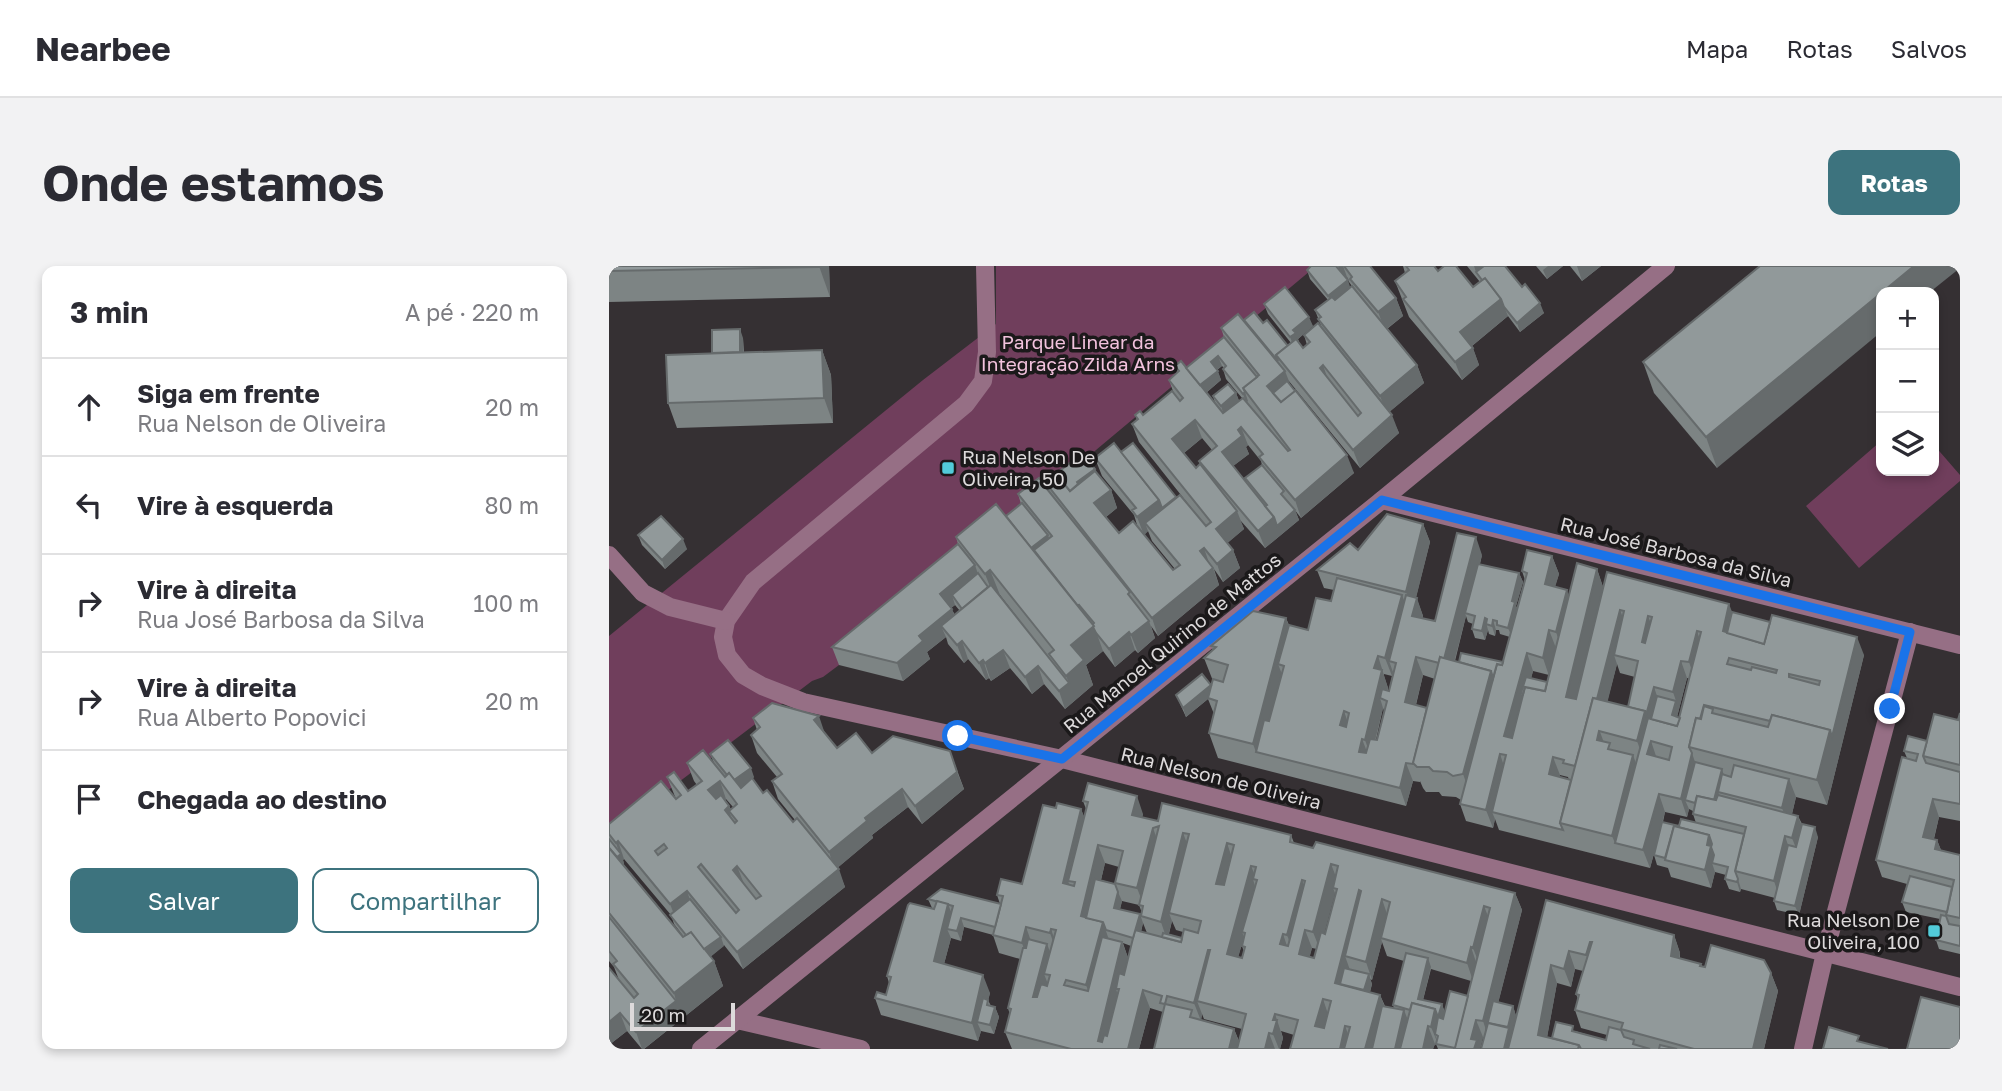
<!DOCTYPE html>
<html lang="pt">
<head>
<meta charset="utf-8">
<style>
  body { margin:0; font-family:"Golos Text",sans-serif; background:#f2f2f3; color:#2b2b33 }
  .controls { position:absolute; right:21px; top:21px; display:grid; overflow:hidden; border-radius:14px; box-shadow:0 4px 10px #0003 }
  .controls button { width:63px; height:63px; display:grid; place-items:center; padding:0; border:0; border-bottom:2px solid #e1e1e2; background:#fff; color:#2b2b33; font:35px sans-serif }
  .scale { position:absolute; left:21px; bottom:18px; width:105px; box-sizing:border-box; padding-left:7px; border:4px solid #dddadb; border-top:0; font-size:19px; line-height:24px; white-space:nowrap; color:#dddadb; -webkit-text-stroke:5px #1b191a; paint-order:stroke }
  .stop { position:absolute; width:21px; height:21px; margin:-16px; border:5px solid #1a73e8; border-radius:50%; background:#fff }
  .stop.end { background:#1a73e8; border-color:#fff; box-shadow:0 2px 7px #0008 }
  .list { margin:0; padding:0; list-style:none }
  h2 { display:flex; justify-content:space-between; align-items:center; height:91px; margin:0; padding:0 28px; font-size:30px }
  h2 small { font-size:23px; font-weight:400; color:#7c7c81 }
  .list li { display:grid; grid-template-columns:46px 1fr auto; gap:21px; align-items:center; box-sizing:border-box; height:98px; padding:0 28px; border-top:2px solid #e1e1e2 }
  .list b { display:block; font-size:26px; white-space:nowrap }
  .list p { margin:0; font-size:23px; white-space:nowrap; color:#7c7c81 }
  .list em { font-size:23px; font-style:normal; color:#7c7c81 }
  .actions { display:flex; gap:14px; padding:21px 28px }
  .actions a { flex:1; padding:16px 0; border:2px solid #3d737e; border-radius:14px; text-align:center; font-size:24px; color:#3d737e }
  .actions .main { background:#3d737e; color:#fff }
  .icon { flex:none; width:38px; height:38px; fill:none; stroke:currentColor; stroke-width:2; stroke-linecap:round; stroke-linejoin:round }
  .map { position:relative; flex:none; width:1351px; height:783px; overflow:hidden; border-radius:14px }
  header { display:flex; align-items:center; gap:42px; box-sizing:border-box; height:98px; padding:0 35px; background:#fff; border-bottom:2px solid #e1e1e2 }
  header strong { font-size:33px }
  nav { display:flex; gap:38px; margin-inline-start:auto; font-size:24px }
  .intro { display:flex; align-items:center; justify-content:space-between; box-sizing:border-box; height:168px; padding:0 42px }
  h1 { margin:0; font-size:49px }
  .button { padding:18px 32px; border-radius:14px; background:#3d737e; color:#fff; font-size:24px; font-weight:700 }
  main { display:flex; gap:42px; padding:0 42px }
  aside { flex:1; background:#fff; border-radius:14px; box-shadow:0 4px 10px #0003 }
  .map>svg:first-child { display:block }
  .green { fill:#703e5c }
  .lines { fill:none; stroke-linecap:round; stroke-linejoin:round }
  .minor { stroke:#966f85; stroke-width:18 }
  .wall { fill:#7d8484; fill-rule:evenodd }
  .shaded-wall { fill:#666b6c }
  .building { fill:#91999a; stroke:#666b6c; stroke-width:2; fill-rule:evenodd }
  .route { stroke:#1a73e8; stroke-width:9 }
  .poi-dot { fill:#52cbd9; stroke:#1b191a; stroke-width:2.5 }
  .labels { text-anchor:middle; stroke-width:7; stroke-linejoin:round; paint-order:stroke }
  .park-label { font-size:19px; fill:#f2c2dd; stroke:#1b191a }
  .poi-label { font-size:19px; fill:#dddadb; stroke:#1b191a; text-anchor:start }
  .street-label { font-size:19px; fill:#dddadb; stroke:#1b191a }
</style>
</head>
<body>
<header>
<strong>Nearbee</strong>
<nav><a>Mapa</a><a>Rotas</a><a>Salvos</a></nav>
</header>
<div class="intro"><h1>Onde estamos</h1><a class="button">Rotas</a></div>
<main>
<aside>
<h2>3 min<small>A pé · 220 m</small></h2>
<ul class="list">
<li><svg class="icon" aria-label="ahead" viewBox="0 0 24 24"><path d="M12 20V5M6 11l6-6 6 6"/></svg><div><b>Siga em frente</b><p>Rua Nelson de Oliveira</p></div><em>20 m</em></li>
<li><svg class="icon" aria-label="left" viewBox="0 0 24 24"><path d="M17 20v-9H6M10 6l-5 5 5 5"/></svg><div><b>Vire à esquerda</b></div><em>80 m</em></li>
<li><svg class="icon" aria-label="right" viewBox="0 0 24 24"><path d="M7 20v-9h11M14 6l5 5-5 5"/></svg><div><b>Vire à direita</b><p>Rua José Barbosa da Silva</p></div><em>100 m</em></li>
<li><svg class="icon" aria-label="right" viewBox="0 0 24 24"><path d="M7 20v-9h11M14 6l5 5-5 5"/></svg><div><b>Vire à direita</b><p>Rua Alberto Popovici</p></div><em>20 m</em></li>
<li><svg class="icon" aria-label="arrive" viewBox="0 0 24 24"><path d="M6 21V4h12l-3 4 3 4H6"/></svg><div><b>Chegada ao destino</b></div></li>
</ul>
<div class="actions"><a class="main">Salvar</a><a>Compartilhar</a></div>
</aside>
<div class="map">
<svg width="1351" height="783" viewBox="0 0 1351 783">
  <rect width="100%" height="100%" fill="#353033"/>
  <g class="green">
    <path d="M387,0H707L230,399L214,411L203,415L0,569V370L314,114L387,58Z"/>
    <path d="M1272,175V205H1325V179L1351,209V215L1250,302L1197,240Z"/>
  </g>
  <g class="lines">
    <g class="minor">
      <path d="M376,0L378,86L374,115L357,138L144,316L117,355L114,371L118,389L134,409L153,420L194,436L453,493L1351,721"/>
      <path d="M773,234L1351,379"/>
      <path d="M0,289L34,327L61,341L117,355"/>
      <path d="M128,754L252,783"/>
      <path d="M92,783L773,234L1057,0"/>
      <path d="M1194,783L1216,687L1301,366"/>
    </g>
  </g>
  <g class="wall">
    <path d="M0,0H220L221,31L0,36Z"/>
    <path d="M702,0H761L787,32L794,50L778,63L808,99L815,117L780,146L790,167L751,202L679,114L681,119L745,207L692,252L678,234L686,244L690,254L656,282L631,254L635,263L618,277L624,284L631,302L614,316L605,303L610,319L549,370L542,360L546,372L529,387L526,384L506,401L494,385L477,399L484,419L456,443L435,418L423,428L401,402L382,415L380,412L377,414L359,393L355,397L339,378L337,371L318,386L321,393L294,415L230,399L223,381L349,278L347,271L397,250L412,238L409,228L447,208L487,206L502,224L508,242L497,251L510,267L529,262L525,249L493,210L486,192L512,186L567,231L591,253L530,176L523,158L528,154L526,149H534L565,128L560,114L568,107L566,100L577,102L615,71L612,62L636,56L654,57L679,80L682,77L659,48L655,38L704,60L689,73L690,76L694,82L698,79L695,69L712,60L706,44L719,34L701,13L698,4ZM738,11L740,16L745,23L741,22L737,12ZM613,100L615,102L614,103L617,113L633,132L630,135L627,127L604,130L606,137L597,127L612,114L608,104ZM593,172L603,184L590,195L591,199L587,202L575,187ZM639,179L652,195L653,199L636,212L638,217L624,200L640,188L637,181ZM539,265L543,275L566,303L564,304L535,269ZM390,329H391L442,395ZM346,339L351,345L346,349L342,342Z"/>
    <path d="M794,0H825L829,5L864,21L871,16L858,0H896L935,47L911,66L899,50L863,80L870,99L853,114L800,51L786,15L796,7Z"/>
    <path d="M927,0H954L938,13Z"/>
    <path d="M961,0H992L973,15Z"/>
    <path d="M1151,0L1108,202L1045,127L1034,96Z"/>
    <path d="M134,72L135,86L213,84L222,109L224,157L68,162L59,137L103,87Z"/>
    <path d="M814,258L821,276L807,331L814,350L813,353L826,355L873,289L871,298L910,307L914,316L907,340L908,342L916,314L913,305L943,290L950,308L946,320L960,330L988,303L994,321L998,306L1255,389L1218,539L1187,531L1183,548L1189,550L1193,558L1209,571L1190,649L1168,644L1165,635L1166,632L1132,623L1131,626L1120,623L1116,613L1117,609L1106,606L1102,622L1062,611L1059,602L1048,599L1045,589L1050,570L1041,602L890,564L886,553L884,562L857,555L851,538L852,534L847,531L833,530L830,526H817L814,522L811,515V516L804,515L797,540L609,492L600,467L605,448L599,433L577,451L567,429L602,420L604,415L595,392L604,384L602,380L677,352L680,359L699,364L722,335L725,324L715,322L708,304L749,284ZM857,350L859,356L864,358L863,363L866,372L876,374L879,364L880,368L886,370L887,364H890L891,368L901,371L894,396H850L846,395ZM1008,398L1011,407L1026,411L1019,441L998,436ZM924,405L940,409L938,416L922,412ZM784,406L780,425L779,424V422L775,410V408L783,410ZM814,409L826,413L818,442L807,439ZM1078,412L1081,413L1071,452L1068,451ZM774,442L775,445L768,474H767ZM951,509L959,511L960,514L950,511ZM1080,543L1084,545V548L1087,557L1070,560L1054,556L1056,546L1078,551Z"/>
    <path d="M29,269L78,283L56,303L33,279Z"/>
    <path d="M1351,447V555L1330,551L1325,573L1328,574L1332,584L1351,589V688L1330,683L1327,674L1331,653L1297,646L1293,636L1298,618L1273,611L1267,594L1298,492L1295,485L1318,475L1349,454Z"/>
    <path d="M144,452L216,468L228,482L263,487L341,485L355,523L313,558L299,541L263,569L264,572L228,602L236,621L134,703L115,679L101,691L105,695L114,720L35,783H33L18,765L0,779L10,714L5,701L0,695V558L67,533L58,511L79,525L88,519L85,515L78,497H105L101,488L145,511L143,513L154,527L184,556L186,554L169,533L163,515L168,511L148,487L142,469L148,464ZM117,533L124,541L122,543L116,534ZM15,593L62,649L65,658L75,671L14,598H15L14,594Z"/>
    <path d="M474,535L534,548L533,551L549,555L682,569L685,577L704,582L906,627L913,644L889,737L904,740L907,750L937,634L1065,669L1071,687V692L1092,698L1093,700L1162,707L1169,725L1155,783H872L875,772L874,771L871,783H829L827,778H826L824,783H681L685,769L672,765L674,772L671,783H545L554,746L541,742L530,783H403L396,766L401,749L399,742L411,693L390,687L384,669L355,661L352,675L342,672L335,698L381,727L379,734L382,740L386,741L390,751L385,768L372,765L369,775L272,749L266,732L277,729L280,717L278,710L323,642L319,633L391,638L388,629L413,618L447,542L472,543L475,551L477,543ZM496,597L510,601L507,618L492,614ZM726,627V629L716,668L715,667ZM513,635L530,639L533,647L532,650L531,648L511,643ZM563,655L567,664L574,666L573,672L560,668ZM534,657L538,667L532,666ZM635,671L633,680L635,686L633,692L629,691ZM773,676L778,690L795,695L784,739L785,742L776,740L771,729L761,726L763,718L761,713L763,714ZM514,677L522,680L519,692ZM703,682L708,683L705,692L700,691ZM822,703L862,715L859,730L836,747L833,738L814,734ZM966,703L974,705L967,728L969,733L966,744L972,762L998,769L997,774L966,765L943,772L938,771L948,717L962,721ZM593,748L595,753L633,763L630,775L625,763L592,754Z"/>
  </g>
  <g class="shaded-wall">
    <path d="M210,0H220L221,31Z"/>
    <path d="M729,0H734L738,11L734,14Z"/>
    <path d="M865,0H890L867,6Z"/>
    <path d="M939,0H954L938,13L934,4Z"/>
    <path d="M968,0H992L973,15Z"/>
    <path d="M1305,0H1351V2L1321,26H1273Z"/>
    <path d="M739,14L742,24L723,39L719,30Z"/>
    <path d="M1272,27V66L1108,202L1097,171Z"/>
    <path d="M787,32L794,50L776,64L769,46Z"/>
    <path d="M892,33L899,50L858,84L851,66Z"/>
    <path d="M931,37L935,47L911,66L908,57Z"/>
    <path d="M700,51L704,60L689,73L690,76L685,81L681,71L684,64Z"/>
    <path d="M131,63L134,72L135,106L132,96Z"/>
    <path d="M864,82L870,99L853,114L846,96Z"/>
    <path d="M213,84L222,109L224,157L215,132Z"/>
    <path d="M609,90L613,100L605,106L602,96Z"/>
    <path d="M714,99L720,117L711,102Z"/>
    <path d="M808,99L815,117L778,148L771,130Z"/>
    <path d="M609,105L612,114L592,131L589,121Z"/>
    <path d="M676,105L683,123L667,136L658,120Z"/>
    <path d="M636,126L639,135L637,137L634,128Z"/>
    <path d="M627,127L631,137L615,149L612,140Z"/>
    <path d="M783,149L790,167L751,202L744,184Z"/>
    <path d="M586,154L593,172L570,191L563,173Z"/>
    <path d="M632,161L639,179L637,181L640,188L619,204L613,186L629,164Z"/>
    <path d="M738,189L745,207L692,252L686,234Z"/>
    <path d="M486,203L490,213L471,226L468,216Z"/>
    <path d="M502,224L508,242L492,255L485,237Z"/>
    <path d="M567,231L570,240L536,257L539,265L535,269L528,251L550,234Z"/>
    <path d="M686,244L690,254L656,282L649,265L665,251Z"/>
    <path d="M628,245L635,263L614,281L607,263Z"/>
    <path d="M814,258L821,276L804,344L797,326Z"/>
    <path d="M439,269L442,278L428,289L418,285Z"/>
    <path d="M867,271L873,289L858,348L856,347L857,350L840,416L834,399Z"/>
    <path d="M74,273L78,283L56,303L53,294Z"/>
    <path d="M595,282L601,300L591,285Z"/>
    <path d="M624,284L631,302L614,316L608,298Z"/>
    <path d="M943,290L950,308L942,335L936,318Z"/>
    <path d="M366,299L372,317L343,329L346,339L337,346L331,328Z"/>
    <path d="M604,302L610,319L549,370L543,352Z"/>
    <path d="M988,303L994,321L963,449L957,431Z"/>
    <path d="M381,304L391,329L386,332L384,328L376,308Z"/>
    <path d="M910,307L914,316L907,340L909,345L903,371L899,362L903,335Z"/>
    <path d="M958,324L964,341L953,384L947,366Z"/>
    <path d="M793,329L800,347L780,395L784,406L783,410L776,392Z"/>
    <path d="M808,332L814,350L810,368L803,350Z"/>
    <path d="M1120,338L1127,356L1117,374L1114,365Z"/>
    <path d="M343,343L350,361L332,360L337,371L318,386L321,393L294,415L288,397L310,370Z"/>
    <path d="M1011,344L1018,362L1005,389L1008,398L991,466L1000,490L970,501Z"/>
    <path d="M1039,350L1046,368L1040,394L1033,376Z"/>
    <path d="M677,352L686,377L669,398L676,416L657,488L647,486L644,478Z"/>
    <path d="M876,352L879,364L876,374L873,365Z"/>
    <path d="M884,354L887,364L886,370L883,360Z"/>
    <path d="M540,355L546,372L529,387L522,369Z"/>
    <path d="M485,360L494,385L477,399L484,419L456,443L450,425L460,417L457,410L462,379Z"/>
    <path d="M940,364L947,382L940,410L934,392Z"/>
    <path d="M1088,365L1094,383L1086,414L1080,396Z"/>
    <path d="M520,366L526,384L506,401L500,383Z"/>
    <path d="M1248,371L1255,389L1218,539L1208,514L1221,464Z"/>
    <path d="M353,375L359,393L355,397L348,379Z"/>
    <path d="M394,384L401,402L382,415L376,397Z"/>
    <path d="M918,387L924,405L918,429L912,427L916,436L902,488L895,470Z"/>
    <path d="M769,390L779,422L776,434L771,432L774,442L762,491L756,474L765,402Z"/>
    <path d="M807,391L814,409L803,454L796,436Z"/>
    <path d="M374,394L380,412L377,414L370,397Z"/>
    <path d="M1072,395L1078,412L1066,459L1063,449L1067,435L1064,426Z"/>
    <path d="M429,400L435,418L423,428L416,411Z"/>
    <path d="M882,405L887,420L863,533L854,508Z"/>
    <path d="M602,419L605,428L577,451L574,442Z"/>
    <path d="M1045,421L1051,439L1042,475L1048,493L1037,500L1028,475L1036,445Z"/>
    <path d="M735,445L741,463L731,459Z"/>
    <path d="M210,450L216,468L205,454Z"/>
    <path d="M753,473L760,491L750,486Z"/>
    <path d="M1083,487L1089,505L1076,534L1080,543L1078,551L1072,533Z"/>
    <path d="M891,488L897,506L883,546L886,553L884,562L877,544Z"/>
    <path d="M1024,489L1033,514L1006,577L1003,570Z"/>
    <path d="M944,491L951,509L947,526L940,508Z"/>
    <path d="M797,497L804,515L797,540L791,522Z"/>
    <path d="M142,502L145,511L127,525L123,516Z"/>
    <path d="M1113,503L1116,513L1109,526L1112,532L1104,541Z"/>
    <path d="M348,506L355,523L313,558L306,540Z"/>
    <path d="M1180,513L1187,531L1180,560L1173,542Z"/>
    <path d="M111,515L117,533L106,542L99,524Z"/>
    <path d="M293,523L299,541L263,569L264,572L226,604L220,586L256,552Z"/>
    <path d="M1050,528L1056,546L1041,602L1034,584Z"/>
    <path d="M528,530L534,548L530,567L523,549Z"/>
    <path d="M1324,533L1330,551L1321,588L1314,571Z"/>
    <path d="M120,540L124,550L120,545L125,559L116,544Z"/>
    <path d="M472,543L479,561L459,615L463,625L454,617Z"/>
    <path d="M1189,550L1196,568L1190,590L1183,572Z"/>
    <path d="M1206,561L1209,571L1190,649L1186,640Z"/>
    <path d="M544,562L550,579L535,640L528,622Z"/>
    <path d="M574,567L581,585L560,647L563,655L558,674L552,656Z"/>
    <path d="M1100,569L1107,587L1103,597L1106,606L1102,622L1096,604L1098,579Z"/>
    <path d="M1176,570L1182,588L1171,633L1165,615Z"/>
    <path d="M1328,574L1335,592L1326,583Z"/>
    <path d="M9,575L15,593L14,594L15,598L0,610V597L11,589L7,577Z"/>
    <path d="M618,577L624,595L614,635L607,618Z"/>
    <path d="M489,579L496,597L481,660L472,650Z"/>
    <path d="M722,598L729,616L724,622L726,627L711,684L704,666Z"/>
    <path d="M128,600L135,618L124,604Z"/>
    <path d="M642,600L648,614L644,613L647,624L633,666L635,671L625,706L618,688Z"/>
    <path d="M230,603L236,621L134,703L128,686Z"/>
    <path d="M1129,613L1132,623L1131,626L1128,616Z"/>
    <path d="M693,614L699,632L685,687L678,669Z"/>
    <path d="M750,624L757,642L736,690L741,704L735,727L726,717Z"/>
    <path d="M78,625L84,643L68,656L61,638Z"/>
    <path d="M509,626L513,635L509,651L505,642Z"/>
    <path d="M906,627L913,644L882,765L877,764L874,755Z"/>
    <path d="M773,633L779,651L772,672L773,676L763,714L757,696Z"/>
    <path d="M339,638L346,656L338,663L342,672L331,713L325,695Z"/>
    <path d="M875,640L882,658L871,700L864,682Z"/>
    <path d="M531,648L534,657L528,681L525,672Z"/>
    <path d="M352,652L355,661L352,675L348,665Z"/>
    <path d="M494,656L500,674L484,737L477,719Z"/>
    <path d="M417,661L423,678L419,695L413,677Z"/>
    <path d="M442,663L448,681L447,684L441,667Z"/>
    <path d="M696,664L703,682L697,706L690,688Z"/>
    <path d="M674,668L680,686L671,678Z"/>
    <path d="M1065,669L1071,687L1068,708L1062,690Z"/>
    <path d="M112,671L115,680L95,696L91,687Z"/>
    <path d="M513,676L520,694L510,723H507L510,732L498,783L489,775Z"/>
    <path d="M438,678L445,696L435,708L439,718L431,749L424,731Z"/>
    <path d="M862,681L868,699L864,715L858,697Z"/>
    <path d="M599,684L605,702L588,735L593,748L592,755L585,737Z"/>
    <path d="M960,685L966,703L962,721L955,703Z"/>
    <path d="M819,692L822,701L812,742L809,733Z"/>
    <path d="M105,695L114,720L35,783H33L27,766L67,735L65,727Z"/>
    <path d="M942,699L948,717L936,783L929,769Z"/>
    <path d="M1162,707L1169,725L1155,783H1144Z"/>
    <path d="M760,708L763,718L757,741L753,731Z"/>
    <path d="M374,709L381,727L374,757L368,756L372,765L369,775L363,757Z"/>
    <path d="M534,724L541,742L530,783H519Z"/>
    <path d="M771,729L778,746L768,783H756Z"/>
    <path d="M714,733L720,751L713,778L706,760Z"/>
    <path d="M833,738L836,748L829,770L826,768L829,778L822,761L826,743Z"/>
    <path d="M904,740L907,750L906,783H895L897,769Z"/>
    <path d="M386,741L390,751L385,768L381,759Z"/>
    <path d="M795,744L802,762L797,783H786Z"/>
    <path d="M11,747L18,765L0,779V756Z"/>
    <path d="M666,748L674,772L671,783H670L664,768V754Z"/>
    <path d="M867,754L874,771L871,783H865L862,773Z"/>
    <path d="M736,760L743,778L741,783H731Z"/>
    <path d="M819,760L826,778L824,783H814Z"/>
    <path d="M625,763L632,781L631,783H620Z"/>
    <path d="M660,767L666,783H656Z"/>
  </g>
  <g class="building">
    <path d="M0,0H210V1L0,5Z"/>
    <path d="M702,0H727L739,14L719,30L698,4Z"/>
    <path d="M735,0H761L787,32L769,46L741,13L743,11Z"/>
    <path d="M797,0H825L829,5L835,0H847L864,21L876,12L892,33L851,66L864,82L846,96L794,33L797,31L786,15L800,4Z"/>
    <path d="M875,0H896L913,21L916,18L931,37L908,57L895,41L892,33L876,12L873,14L867,6Z"/>
    <path d="M1151,0H1305L1097,171L1034,96Z"/>
    <path d="M743,20L808,99L771,130L709,53L712,51L706,44L723,31L726,34Z"/>
    <path d="M676,21L700,51L684,64L687,67L681,71L655,38Z"/>
    <path d="M645,46L654,57L658,54L679,80L667,89L669,95L635,54Z"/>
    <path d="M629,48L676,105L658,120L672,136L686,124L738,189L686,234L650,191L654,188L632,161L629,164L633,170L613,186L665,251L649,265L590,195L608,180L586,154L563,173L587,202L591,198L628,245L607,263L624,284L608,298L595,282L591,285L604,302L543,352L440,221L438,223L521,326L519,328L540,355L522,369L520,366L500,383L487,367L483,359L485,357L470,339L469,340L425,284L443,270L409,228L430,212L433,216L446,206L461,225L486,205L502,224L485,237L510,267L524,255L564,304L571,299L536,257L571,229L597,260L602,256L523,158L529,153L526,149L531,145L534,149L563,125L571,135L574,132L560,114L570,105L566,100L572,95L614,147L634,132L679,185L681,184L634,122L650,109L612,62Z"/>
    <path d="M709,57L783,149L744,184L667,89L687,73L694,82L701,76L695,69ZM714,99L752,147L749,150L711,102Z"/>
    <path d="M131,63V86L103,87V64Z"/>
    <path d="M615,71L648,111L634,122L636,126L634,128L614,103L617,100L609,90L602,96L609,105L591,119L577,102Z"/>
    <path d="M213,84L215,132L59,137L57,89Z"/>
    <path d="M678,115L686,125L672,136L664,127Z"/>
    <path d="M619,118L627,127L612,140L604,130Z"/>
    <path d="M505,177L550,234L528,251L523,244L527,242L486,192Z"/>
    <path d="M524,177L567,231L553,242L550,234L512,186Z"/>
    <path d="M473,187L486,203L468,216L469,218L461,225L447,208Z"/>
    <path d="M653,199L675,225L672,228L686,244L668,260L665,251L656,240L658,239L636,212Z"/>
    <path d="M413,237L439,269L422,282L397,250Z"/>
    <path d="M387,238L485,360L462,379L475,394L457,410L440,388L445,384L381,304L376,308L347,271Z"/>
    <path d="M778,248L814,258L797,326L708,304L741,277L749,284Z"/>
    <path d="M52,250L74,273L53,294L29,269Z"/>
    <path d="M848,267L867,271L835,393L831,391L830,397L807,391L796,436L818,442L804,498L797,497L791,522L647,486L655,454L660,455L675,400L669,398L680,359L699,364L707,332L722,335L728,312L793,329L776,392L769,390L765,402L773,404L756,474L753,473L750,486L757,487L761,473L768,474L778,435L771,432L773,423L780,425L787,397L780,395L797,329L808,332L803,350L826,355ZM735,445L740,447L737,461L731,459Z"/>
    <path d="M349,278L366,299L331,328L343,343L310,370L314,375L288,397L223,381Z"/>
    <path d="M918,284L943,290L936,318L958,324L947,366L940,364L934,392L918,387L895,470L903,472L916,421L936,425L968,297L988,303L957,431L967,433L998,306L1120,338L1114,365L1155,378L1163,349L1248,371L1223,471L1221,464L1163,449L1161,455L1095,439L1091,453L1087,452L1080,481L1083,487L1072,533L1050,528L1034,584L1006,577L1039,452L1068,460L1092,366L1088,365L1080,396L1072,395L1064,426L1045,421L1037,449L1036,445L1019,441L1029,395L1005,389L1015,345L1011,344L988,433L984,432L966,500L954,497L955,494L944,491L940,508L962,514L951,557L954,564L883,546L897,489L891,488L877,544L851,538L888,398L893,399L918,307L913,305ZM1039,350L1043,351L1036,377L1033,376ZM1120,392L1168,404L1167,407L1143,401L1142,404L1118,398ZM1180,408L1211,415L1210,419L1180,411ZM1042,475L1063,481L1060,494L1038,488Z"/>
    <path d="M869,298L910,307L903,335L906,336L899,362L888,359V355L884,354L883,360L877,358L878,353L876,352L873,365L863,363L866,350L856,347Z"/>
    <path d="M369,307L379,321L353,343L343,329Z"/>
    <path d="M382,319L460,417L450,425L429,400L416,411L394,384L376,397L374,394L370,397L353,375L348,379L332,360Z"/>
    <path d="M644,345L677,352L644,478L600,467L608,435L599,432L604,413L614,416L619,399L595,392L607,381L602,380Z"/>
    <path d="M1123,346L1161,356L1155,378L1118,367Z"/>
    <path d="M852,387L894,396L893,399L888,398L884,412L882,405L850,396Z"/>
    <path d="M831,391L882,405L854,508L844,510L838,506L824,505L820,501H808L804,497Z"/>
    <path d="M593,408L602,419L574,442L567,429Z"/>
    <path d="M917,411L938,416L936,425L916,421L914,428L912,427Z"/>
    <path d="M1048,430L1067,435L1063,449L1071,452L1068,460L1042,453Z"/>
    <path d="M984,432L1036,445L1028,475L990,465L988,474L1001,477L999,483L1024,489L1003,570L951,557Z"/>
    <path d="M163,437L210,450L205,454L228,482L247,467L263,487L284,470L341,485L348,506L306,540L293,523L256,552L258,555L220,586L163,515L173,508L142,469L151,461L144,452Z"/>
    <path d="M1095,440L1104,443L1103,447L1159,461L1163,449L1221,464L1208,514L1080,481L1087,452L1092,453Z"/>
    <path d="M1351,447V499L1314,490L1325,448L1349,454Z"/>
    <path d="M1299,470L1318,475L1314,490L1317,497L1351,506V538L1324,533L1314,571L1328,574L1326,583L1351,589V652L1337,649L1345,614L1267,594L1293,491L1307,495L1309,488L1295,485Z"/>
    <path d="M119,474L142,502L125,514L120,507L118,509L101,488Z"/>
    <path d="M94,484L116,511L120,507L132,522L143,512L154,527L158,524L184,556L188,552L230,603L128,686L78,625L61,638L9,575L7,577L0,568V558L52,515L67,533L72,529L58,511L65,506L79,525L93,515L78,497ZM111,515L128,538L120,545L128,555L126,557L116,544L120,540L112,529L107,533L99,524ZM55,578L58,582L49,589L46,585ZM92,598L130,644L127,647L89,601ZM128,600L152,630L147,633L124,604Z"/>
    <path d="M1086,496L1113,503L1105,534L1088,530L1086,537L1076,534Z"/>
    <path d="M1125,499L1180,513L1173,542L1109,526L1113,508L1122,511Z"/>
    <path d="M479,517L528,530L523,549L549,555L553,537L682,569L681,576L704,582L707,576L906,627L874,755L867,754L862,773L868,774L865,783H845L881,642L875,640L864,682L862,681L858,697L772,672L781,636L773,633L757,696L736,690L752,625L750,624L726,717L771,729L756,783H735L741,761L736,760L731,783H681L689,754L666,748L664,754H668L664,768L660,767L656,783H628L637,748L588,735L601,684H599L585,737L558,730L556,738L551,737L553,730L534,724L519,783H462L396,766L402,743L399,742L414,682H417L419,673L438,678L424,731H428L432,718L438,720L441,709L435,708L447,664L442,663L441,667L417,661L413,677L384,669L394,630L388,629L392,613L413,618L434,539L447,542L448,537L472,543L454,617L465,620L466,616L459,615L479,536L474,535ZM550,560L530,639L534,640L532,650L552,656L574,567L580,568L560,647L592,655L589,667L575,663L572,676L526,664L515,709L510,707L507,723H510L498,770L495,769L493,776L489,775L513,676L493,671L479,725L455,719L457,714L477,719L494,656L472,650L489,579L514,585L506,617L528,622L544,562ZM618,577L625,579L615,619L607,618ZM722,598L729,600L724,622L728,623L716,668L712,666L705,692L690,688L696,664L704,666ZM642,600L647,601L644,613L648,614L633,666L636,667L633,680L636,681L633,692L618,688ZM693,614L696,615L679,680L671,678L674,668L678,669ZM714,733L722,735L715,762L706,760Z"/>
    <path d="M1109,529L1189,550L1183,572L1176,570L1165,615L1126,605L1137,561L1084,548L1088,530L1107,534Z"/>
    <path d="M1072,553L1135,568L1126,605L1129,613L1128,616L1116,613L1119,601L1103,597L1105,589L1102,581L1103,578L1100,569L1065,560L1056,592L1045,589L1053,556L1070,560Z"/>
    <path d="M1193,558L1206,561L1186,640L1165,635L1179,579L1187,581Z"/>
    <path d="M1065,560L1100,569L1098,579L1102,580L1096,604L1056,594Z"/>
    <path d="M0,573L12,588L8,591L1,583L0,584Z"/>
    <path d="M1,583L74,671L82,666L105,695L65,727L0,647V584Z"/>
    <path d="M1301,610L1343,621L1338,646L1293,636Z"/>
    <path d="M486,613L506,618L509,626L505,642L531,648L524,672L497,664L494,656L477,652Z"/>
    <path d="M332,623L392,638L386,661L352,652L348,665L338,663L344,640L319,633Z"/>
    <path d="M81,633L112,671L95,683L82,666L77,669L61,649Z"/>
    <path d="M937,634L1065,669L1062,690L1092,698L1091,700L1096,701L1102,679L1155,694L1162,707L1144,783H1085L1012,763L1014,757L966,744L970,729L967,728L983,676H981L977,689L960,685L955,703L942,699L929,769L970,779L969,783H899Z"/>
    <path d="M328,635L339,638L325,695L374,709L363,757L266,732L268,726L277,729L282,711L278,710L299,639L301,637L325,643Z"/>
    <path d="M1332,649L1337,650L1340,658L1351,660V680L1327,674Z"/>
    <path d="M0,651L67,735L27,766L11,747L0,756V702L25,732L29,728L4,698L8,695L0,685Z"/>
    <path d="M554,667L573,672L572,676L553,671Z"/>
    <path d="M797,687L819,692L809,733L833,738L829,751L826,743L803,737L801,744L784,739Z"/>
    <path d="M735,702L760,708L755,724L731,718Z"/>
    <path d="M841,725L859,730L846,782L827,778L829,770L826,768L829,751L834,753Z"/>
    <path d="M1312,731L1351,741V783H1298Z"/>
    <path d="M374,732L379,734L378,739L386,741L381,759L368,756Z"/>
    <path d="M884,735L904,740L899,761L879,757L877,764Z"/>
    <path d="M803,737L826,743L822,761L819,760L814,783H791Z"/>
    <path d="M556,738L583,744L581,751L625,763L620,783H545Z"/>
    <path d="M773,740L795,744L786,783H763Z"/>
    <path d="M947,756L964,760L963,765L997,774L1000,761L1012,764L1015,771L1025,774L1024,778L1041,783H972L970,779L943,772Z"/>
    <path d="M879,757L900,762L895,783H872Z"/>
    <path d="M1220,761L1250,770L1248,775L1279,783H1214Z"/>
    <path d="M1051,779L1068,783H1050Z"/>
  </g>
  <g class="lines">
    <path class="route" d="M349,470L453,493L773,234L1301,366L1281,443"/>
  </g>
  <g class="poi-dot">
    <rect x="332" y="195" width="14" height="14" rx="3.5"/>
    <rect x="1318" y="658" width="14" height="14" rx="3.5"/>
  </g>
  <g class="labels">
    <g class="park-label">
      <text x="469" y="83">Parque Linear da<tspan x="469" dy="22">Integração Zilda Arns</tspan></text>
    </g>
    <g class="poi-label">
      <text x="353" y="198">Rua Nelson De<tspan x="353" dy="22">Oliveira, 50</tspan></text>
      <text x="1311" y="661" text-anchor="end">Rua Nelson De<tspan x="1311" dy="22">Oliveira, 100</tspan></text>
    </g>
    <g class="street-label">
      <text transform="translate(1067 286) rotate(14)" y="7">Rua José Barbosa da Silva</text>
      <text transform="translate(563 377) rotate(-39)" y="7">Rua Manoel Quirino de Mattos</text>
      <text transform="translate(612 512) rotate(14)" y="7">Rua Nelson de Oliveira</text>
    </g>
  </g>
</svg>
<div class="controls">
<button>+</button>
<button>−</button>
<button><svg class="icon" aria-label="layers" viewBox="0 0 24 24"><path d="M12 4l9 5-9 5-9-5zM3 14l9 5 9-5"/></svg></button>
</div>
<div class="scale">20 m</div>
<div class="stop" style="left:349px;top:470px"></div>
<div class="stop end" style="left:1281px;top:443px"></div>
</div>
</main>
</body>
</html>
